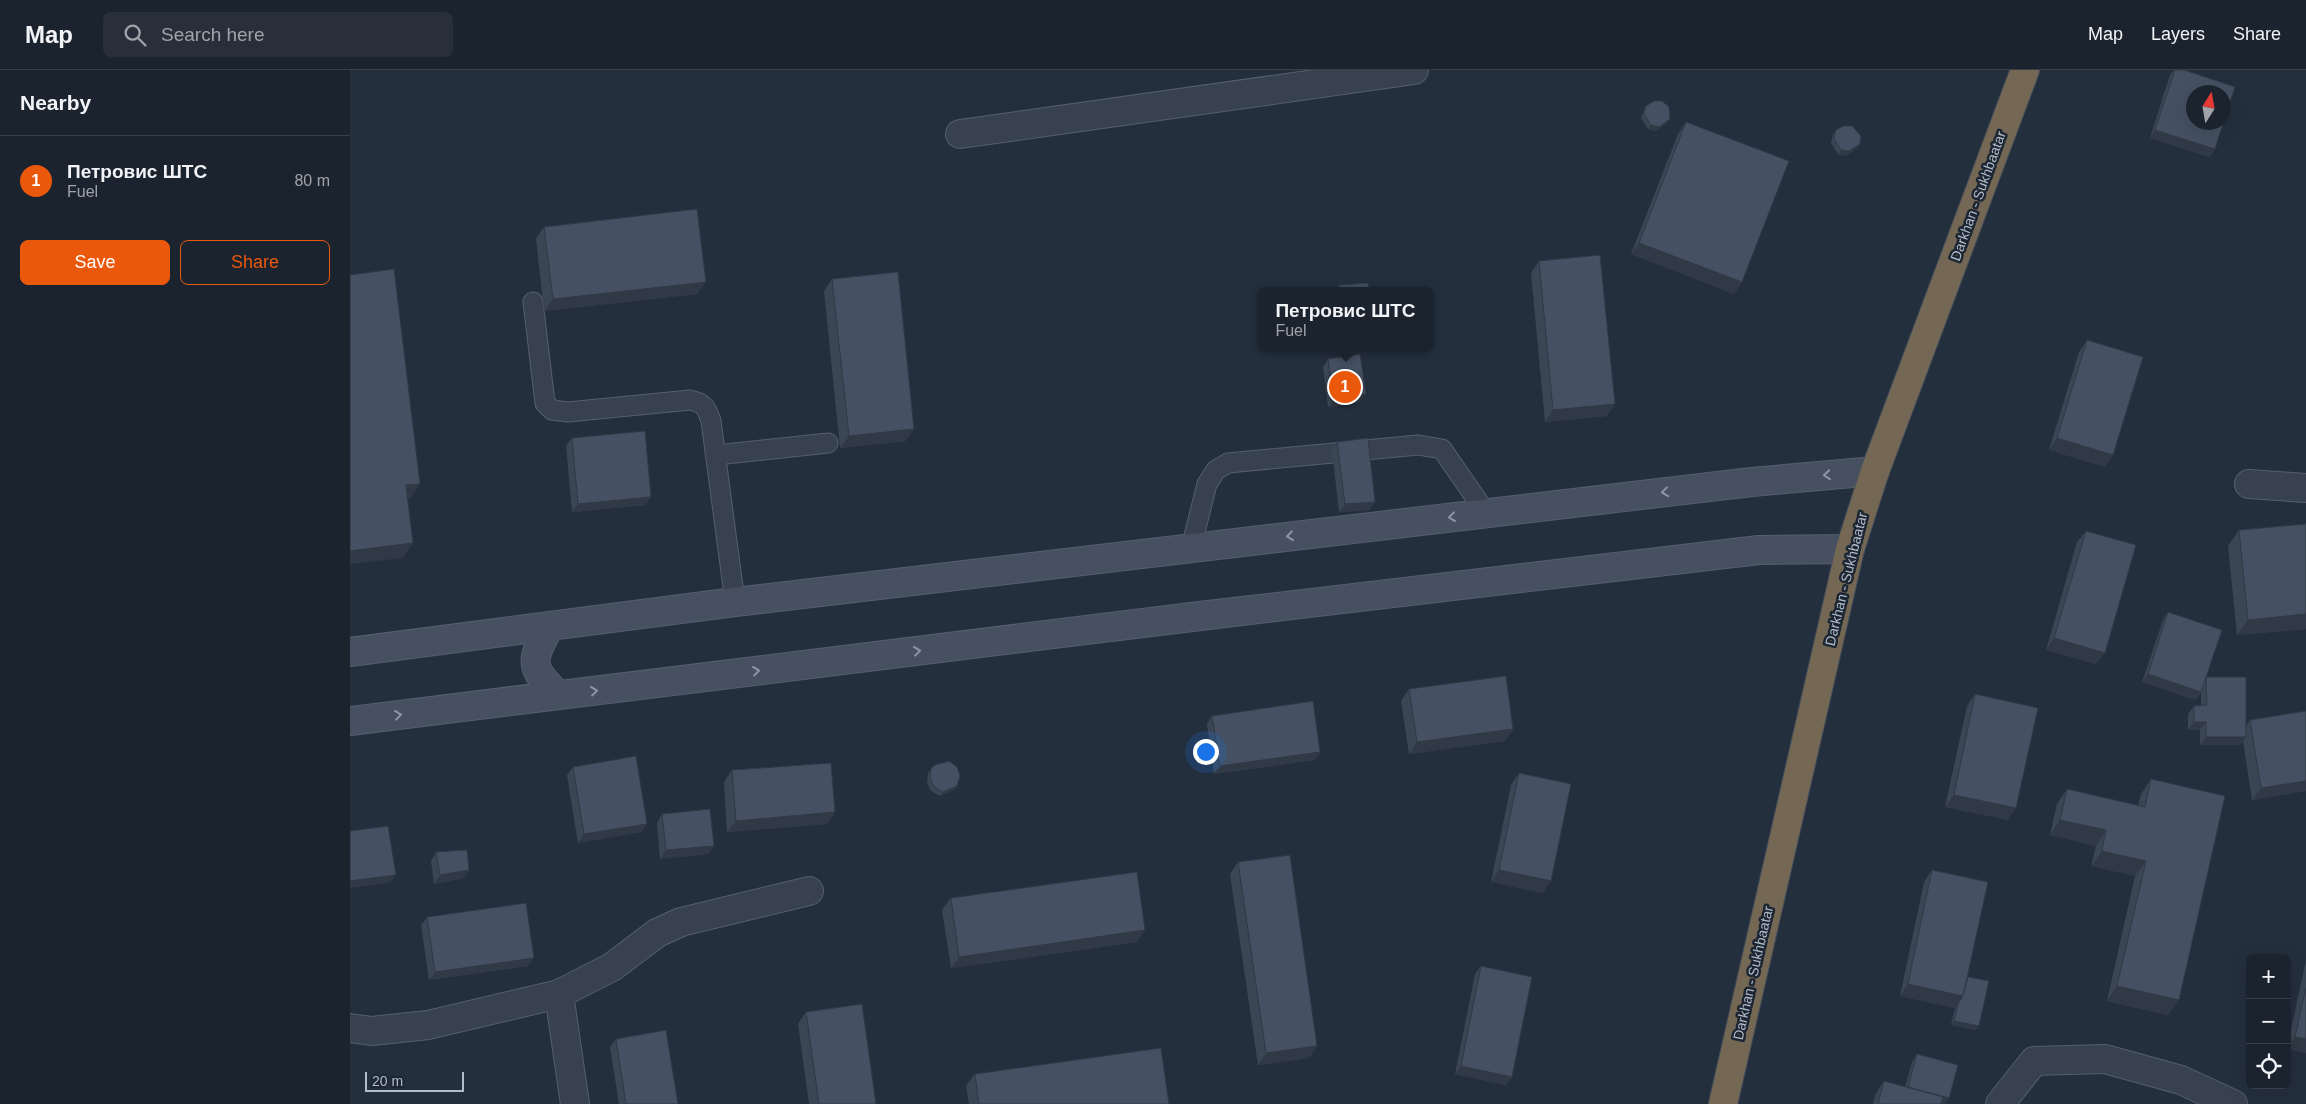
<!DOCTYPE html>
<html lang="en">
<head>
<meta charset="utf-8">
<style>
  body { margin:0; font-family:Arial,sans-serif; background:#282f3a; color:#f1f3f6 }
  .controls { position:absolute; right:15px; bottom:15px; display:grid; overflow:hidden; border-radius:8px; box-shadow:0 5px 20px #0002 }
  .controls button { width:45px; height:45px; display:grid; place-items:center; padding:0; border:0; border-bottom:1px solid #39404a; background:#1b232e; color:#f1f3f6; font:25px sans-serif }
  .compass { position:absolute; left:1836px; top:15px; width:45px; height:45px; border-radius:50%; background:#1b232e; box-shadow:0 5px 20px #0002; rotate:11deg }
  .scale { position:absolute; left:15px; bottom:12px; width:99px; box-sizing:border-box; padding-left:5px; border:2px solid #b4bcc9; border-top:0; font-size:14px; line-height:18px; white-space:nowrap; color:#b4bcc9; -webkit-text-stroke:4px #1d2633; paint-order:stroke }
  .you { position:absolute; left:855px; top:681px; width:18px; height:18px; margin:-12px; border:4px solid #fff; border-radius:50%; background:#1a73e8; box-shadow:0 0 0 8px #1a73e833 }
  .badge { display:grid; place-items:center; width:32px; height:32px; border-radius:50%; background:#ea580c; color:#fff; font-size:16px; font-weight:700 }
  .pin { position:absolute; translate:-50% -50%; border:2px solid #fff; box-shadow:0 1px 5px #0006 }
  .popup { position:absolute; left:908px; top:217px; width:175px; height:65px; box-sizing:border-box; display:grid; place-content:center; border-radius:8px; background:#1b232e; filter:drop-shadow(0 1px 4px #0005); font-size:16px; white-space:nowrap; color:#a0a4aa }
  .popup b { font-size:19px; color:#f1f3f6 }
  .popup::after { content:''; position:absolute; left:50%; top:100%; margin-left:-10px; border:10px solid transparent; border-top-color:#1b232e }
  .list { margin:0; padding:0; list-style:none }
  h2 { display:flex; justify-content:space-between; align-items:center; height:65px; margin:0; padding:0 20px; font-size:21px }
  h2 small { font-size:16px; font-weight:400; color:#a0a4aa }
  .list li { display:grid; grid-template-columns:32px 1fr auto; gap:15px; align-items:center; box-sizing:border-box; height:90px; padding:0 20px; border-top:1px solid #39404a }
  .list b { display:block; font-size:19px; white-space:nowrap }
  .list p { margin:0; font-size:16px; white-space:nowrap; color:#a0a4aa }
  .list em { font-size:16px; font-style:normal; color:#a0a4aa }
  .actions { display:flex; gap:10px; padding:15px 20px }
  .actions a { flex:1; padding:11px 0; border:1px solid #ea580c; border-radius:8px; text-align:center; font-size:18px; color:#ea580c }
  .actions .main { background:#ea580c; color:#fff }
  .icon { flex:none; width:28px; height:28px; fill:none; stroke:currentColor; stroke-width:2; stroke-linecap:round; stroke-linejoin:round }
  .map { position:relative; flex:none; width:1956px; height:1034px; overflow:hidden }
  header { display:flex; align-items:center; gap:30px; box-sizing:border-box; height:70px; padding:0 25px; background:#1b232e; border-bottom:1px solid #39404a }
  header strong { font-size:24px }
  nav { display:flex; gap:28px; margin-inline-start:auto; font-size:18px }
  .search { width:350px; height:45px; background:#282f3a; display:flex; align-items:center; gap:12px; box-sizing:border-box; padding:0 18px; border-radius:8px; color:#a0a4aa; font-size:19px }
  main { display:flex }
  aside { flex:1; background:#1b232e }
  .map>svg:first-child { display:block }
  .lines { fill:none; stroke-linecap:round; stroke-linejoin:round }
  .lane-casing { stroke:#565f6c; stroke-width:21 }
  .street-casing { stroke:#565f6c; stroke-width:30 }
  .secondary-casing { stroke:#565f6c; stroke-width:30 }
  .highway-casing { stroke:#434c59; stroke-width:30 }
  .lane { stroke:#38414e; stroke-width:19 }
  .street { stroke:#38414e; stroke-width:28 }
  .secondary { stroke:#465061; stroke-width:28 }
  .highway { stroke:#746855; stroke-width:28 }
  .wall { fill:#3b4654 }
  .shaded-wall { fill:#303945 }
  .building { fill:#455162; stroke:#303945; fill-rule:evenodd }
  .oneway { stroke:#8e96a5 }
  .labels { text-anchor:middle; stroke-width:5; stroke-linejoin:round; paint-order:stroke }
  .street-label { font-size:14px; fill:#b4bcc9; stroke:#1d2633 }
</style>
</head>
<body>
<header>
<strong>Map</strong>
<div class="search"><svg class="icon" aria-label="search" viewBox="0 0 24 24"><circle cx="10" cy="10" r="6"/><path d="M15 15l6 6"/></svg>Search here</div>
<nav><a>Map</a><a>Layers</a><a>Share</a></nav>
</header>
<main>
<aside>
<h2>Nearby<small></small></h2>
<ul class="list">
<li><span class="badge">1</span><div><b>Петровис ШТС</b><p>Fuel</p></div><em>80 m</em></li>
</ul>
<div class="actions"><a class="main">Save</a><a>Share</a></div>
</aside>
<div class="map">
<svg width="1956" height="1034" viewBox="0 0 1956 1034">
  <rect width="100%" height="100%" fill="#242f3e"/>
  <g class="lines">
    <g class="lane-casing">
      <g id="lane">
        <path d="M183,232L195,333L202,340L218,342L340,330C354,333 357,338 361,351L385,532"/>
        <path d="M366,385L478,373"/>
        <path d="M841,478L857,414L866,400L878,393L1068,375L1092,379L1136,443"/>
      </g>
    </g>
    <g class="street-casing">
      <g id="street">
        <path d="M610,64L1064,0"/>
        <path d="M1899,414L1956,418"/>
        <path d="M209,924L225,1034"/>
        <path d="M0,958L22,961L78,955L209,924L262,897L307,863L331,852L459,821"/>
        <path d="M1650,1034L1684,991L1755,989L1831,1010L1883,1034"/>
      </g>
    </g>
    <g class="secondary-casing">
      <g id="secondary">
        <path d="M200,556C180,591 179,597 208,625"/>
        <path d="M0,582L385,532L1402,412L1525,401"/>
        <path d="M0,651L850,546L1409,480L1500,479"/>
      </g>
    </g>
    <g class="highway-casing">
      <path id="highway" d="M1373,1034L1500,479L1525,401L1675,0"/>
    </g>
    <use href="#lane" class="lane"/>
    <use href="#street" class="street"/>
    <use href="#secondary" class="secondary"/>
    <use href="#highway" class="highway"/>
  </g>
  <g class="wall">
    <path d="M1824,0H1834L1860,87L1800,68L1820,5Z"/>
    <path d="M1296,36L1317,53L1306,61L1298,59L1291,48L1294,40Z"/>
    <path d="M1336,52L1392,212L1384,224L1281,184L1328,64Z"/>
    <path d="M1486,60L1507,78L1496,86L1488,84L1481,73L1483,65Z"/>
    <path d="M194,157L347,224L194,241L186,168Z"/>
    <path d="M1189,191L1257,346L1195,352L1181,203Z"/>
    <path d="M482,209L556,371L490,378L474,221Z"/>
    <path d="M989,215L1020,221H985Z"/>
    <path d="M1737,270L1763,385L1755,397L1699,380L1729,282Z"/>
    <path d="M978,289L1010,332L978,337L973,297Z"/>
    <path d="M222,368L296,435L222,442L216,376Z"/>
    <path d="M987,372L1025,432L1019,440L989,442L982,380Z"/>
    <path d="M1956,454V559L1887,565L1878,476L1889,460Z"/>
    <path d="M1736,461L1746,594L1696,580L1727,472Z"/>
    <path d="M1818,542L1856,609V607L1896,656L1900,650L1956,641V721L1902,730L1893,671L1890,675H1850V660H1838V644L1844,636L1851,635V622L1845,630L1792,612L1813,550Z"/>
    <path d="M1059,619L1163,659L1155,671L1059,684L1051,631Z"/>
    <path d="M1625,624L1658,750L1595,737L1617,636Z"/>
    <path d="M862,646L970,682L964,690L864,704L857,654Z"/>
    <path d="M223,697L297,754L291,762L228,773L217,705Z"/>
    <path d="M581,699L607,716L604,720L590,726L581,721L577,713L578,703Z"/>
    <path d="M382,700L485,742L477,754L377,762L374,712Z"/>
    <path d="M1169,703L1193,823L1141,812L1161,715Z"/>
    <path d="M1801,709L1818,945L1757,931L1785,806L1741,796L1746,776L1700,765L1707,734L1717,719L1788,736L1791,724Z"/>
    <path d="M312,744L358,784L310,789L307,753Z"/>
    <path d="M86,782L119,800L114,808L84,814L81,791Z"/>
    <path d="M888,792L967,976L959,988L908,995L880,804Z"/>
    <path d="M1582,800L1618,907L1626,960L1601,955L1605,938L1550,926L1574,812Z"/>
    <path d="M601,828L787,872L601,898L592,840Z"/>
    <path d="M77,847L178,896L79,910L71,855Z"/>
    <path d="M1956,890V983L1937,978Z"/>
    <path d="M1131,896L1162,1007L1156,1015L1105,1004L1125,904Z"/>
    <path d="M456,942L526,1034H459L448,954Z"/>
    <path d="M266,969L328,1034H269L260,977Z"/>
    <path d="M1567,984L1599,1028L1595,1034H1523L1526,1023L1534,1011L1555,1017L1562,992Z"/>
    <path d="M625,1004L819,1034H619L616,1016Z"/>
  </g>
  <g class="shaded-wall">
    <path d="M1320,49L1317,53L1306,61L1298,59L1301,55Z"/>
    <path d="M1805,60L1865,79L1860,87L1800,68Z"/>
    <path d="M1510,74L1507,78L1496,86L1488,84L1491,80Z"/>
    <path d="M1289,173L1392,212L1384,224L1281,184Z"/>
    <path d="M356,212L347,224L194,241L203,229Z"/>
    <path d="M1016,324L1010,332L978,337L984,329Z"/>
    <path d="M1265,334L1257,346L1195,352L1203,340Z"/>
    <path d="M564,359L556,371L490,378L499,366Z"/>
    <path d="M1707,368L1763,385L1755,397L1699,380Z"/>
    <path d="M70,414L60,429L46,430L56,415Z"/>
    <path d="M301,427L296,435L222,442L228,434Z"/>
    <path d="M1025,432L1019,440L989,442L995,434Z"/>
    <path d="M63,473L53,488L0,494V481Z"/>
    <path d="M1956,544V559L1887,565L1898,550Z"/>
    <path d="M1704,568L1755,583L1746,594L1696,580Z"/>
    <path d="M1798,604L1851,622L1845,630L1792,612Z"/>
    <path d="M1844,652H1856L1850,660H1838Z"/>
    <path d="M1163,659L1155,671L1059,684L1067,672Z"/>
    <path d="M1856,667H1896L1890,675H1850Z"/>
    <path d="M970,682L964,690L864,704L870,696Z"/>
    <path d="M1956,711V721L1902,730L1911,718Z"/>
    <path d="M607,716L604,720L590,726L593,722Z"/>
    <path d="M1604,725L1666,738L1658,750L1595,737Z"/>
    <path d="M485,742L477,754L377,762L386,751Z"/>
    <path d="M1710,750L1756,760L1746,776L1700,765Z"/>
    <path d="M297,754L291,762L228,773L234,764Z"/>
    <path d="M364,776L358,784L310,789L316,780Z"/>
    <path d="M1752,781L1796,791L1785,806L1741,796Z"/>
    <path d="M119,800L114,808L84,814L90,805Z"/>
    <path d="M1149,800L1201,811L1193,823L1141,812Z"/>
    <path d="M46,805L40,813L0,818V811Z"/>
    <path d="M795,860L787,872L601,898L609,887Z"/>
    <path d="M184,888L178,896L79,910L85,902Z"/>
    <path d="M1558,914L1613,926L1605,938L1550,926Z"/>
    <path d="M1767,916L1829,930L1818,945L1757,931Z"/>
    <path d="M1604,951L1629,956L1626,960L1601,955Z"/>
    <path d="M1945,967L1956,969V983L1937,979Z"/>
    <path d="M967,976L959,988L908,995L916,983Z"/>
    <path d="M1111,996L1162,1007L1156,1015L1105,1004Z"/>
    <path d="M1558,1017L1599,1028L1595,1034H1585L1553,1025Z"/>
  </g>
  <g class="building">
    <path d="M1825,0H1834L1885,17L1865,79L1805,60ZM1844,22H1874V52H1844Z"/>
    <path d="M1304,31H1312L1319,37L1320,49L1309,57L1301,55L1294,44L1296,36Z"/>
    <path d="M1336,52L1439,91L1392,212L1289,173Z"/>
    <path d="M1493,56H1502L1511,66L1510,74L1499,81L1491,80L1484,69L1486,60Z"/>
    <path d="M347,139L356,212L203,229L194,157Z"/>
    <path d="M1250,185L1265,334L1203,340L1189,191Z"/>
    <path d="M44,199L70,414L56,415L63,473L0,481V205Z"/>
    <path d="M548,202L564,359L499,366L482,209Z"/>
    <path d="M1018,213L1020,221H990L989,215Z"/>
    <path d="M1737,270L1793,287L1763,385L1707,368Z"/>
    <path d="M1010,284L1016,324L984,329L978,289Z"/>
    <path d="M295,361L301,427L228,434L222,368Z"/>
    <path d="M1018,368L1025,432L995,434L987,372Z"/>
    <path d="M1956,454V544L1898,550L1889,460Z"/>
    <path d="M1736,461L1786,475L1755,583L1704,568Z"/>
    <path d="M1818,542L1872,560L1851,622L1798,604Z"/>
    <path d="M1156,606L1163,659L1067,672L1059,619Z"/>
    <path d="M1856,607H1896V667H1856V652H1844V636L1857,635Z"/>
    <path d="M1625,624L1688,638L1666,738L1604,725Z"/>
    <path d="M963,631L970,682L870,696L862,646Z"/>
    <path d="M1956,641V711L1911,718L1900,650Z"/>
    <path d="M286,686L297,754L234,764L223,697Z"/>
    <path d="M599,691L607,697L610,706L607,716L593,722L584,717L580,708L581,699L585,695Z"/>
    <path d="M481,693L485,742L386,751L382,700Z"/>
    <path d="M1169,703L1221,714L1201,811L1149,800Z"/>
    <path d="M1801,709L1875,726L1829,930L1767,916L1796,791L1752,781L1756,760L1710,750L1717,719L1795,737Z"/>
    <path d="M360,739L364,776L316,780L312,744Z"/>
    <path d="M38,756L46,805L0,811V761Z"/>
    <path d="M117,780L119,800L90,805L86,782Z"/>
    <path d="M940,785L967,976L916,983L888,792Z"/>
    <path d="M1582,800L1638,812L1613,926L1558,914Z"/>
    <path d="M787,802L795,860L609,887L601,828Z"/>
    <path d="M176,833L184,888L85,902L77,847Z"/>
    <path d="M1131,896L1182,907L1162,1007L1111,996Z"/>
    <path d="M1618,907L1639,911L1629,956L1604,951L1608,934L1613,926Z"/>
    <path d="M1956,917V969L1945,967Z"/>
    <path d="M512,934L526,1034H469L456,942Z"/>
    <path d="M316,960L328,1034H276L266,969Z"/>
    <path d="M811,978L819,1034H629L625,1004Z"/>
    <path d="M1567,984L1608,995L1599,1028L1558,1017Z"/>
    <path d="M1534,1011L1593,1027L1591,1034H1528Z"/>
  </g>
  <defs><path id="oneway-chevron" d="M-2-3.5L2.5 0L-2 3.5" fill="none" stroke-width="1.6" stroke-linecap="round" stroke-linejoin="round" transform="scale(1.25)"/></defs>
  <g class="oneway">
    <use href="#oneway-chevron" transform="translate(1477 405) rotate(175)"/>
    <use href="#oneway-chevron" transform="translate(1315 422) rotate(173)"/>
    <use href="#oneway-chevron" transform="translate(1102 447) rotate(173)"/>
    <use href="#oneway-chevron" transform="translate(940 466) rotate(173)"/>
    <use href="#oneway-chevron" transform="translate(567 581) rotate(-7)"/>
    <use href="#oneway-chevron" transform="translate(406 601) rotate(-7)"/>
    <use href="#oneway-chevron" transform="translate(244 621) rotate(-7)"/>
    <use href="#oneway-chevron" transform="translate(48 645) rotate(-7)"/>
  </g>
  <g class="labels">
    <g class="street-label">
      <text transform="translate(1628 126) rotate(-70)" y="5">Darkhan - Sukhbaatar</text>
      <text transform="translate(1496 509) rotate(-76)" y="5">Darkhan - Sukhbaatar</text>
      <text transform="translate(1403 903) rotate(-77)" y="5">Darkhan - Sukhbaatar</text>
    </g>
  </g>
</svg>
<div class="controls">
<button>+</button>
<button>−</button>
<button><svg class="icon" aria-label="locate" viewBox="0 0 24 24"><circle cx="12" cy="12" r="6"/><path d="M12 2v4M12 18v4M2 12h4M18 12h4"/></svg></button>
</div>
<svg class="compass" viewBox="-18 -18 36 36"><path d="M0-13l5 13h-10z" fill="#e53935"/><path d="M0 13l5-13h-10z" fill="#a0a4aa"/></svg>
<div class="scale">20 m</div>
<div class="you"></div>
<div class="pin badge" style="left:995px;top:317px">1</div>
<div class="popup"><b>Петровис ШТС</b>Fuel</div>
</div>
</main>
</body>
</html>
